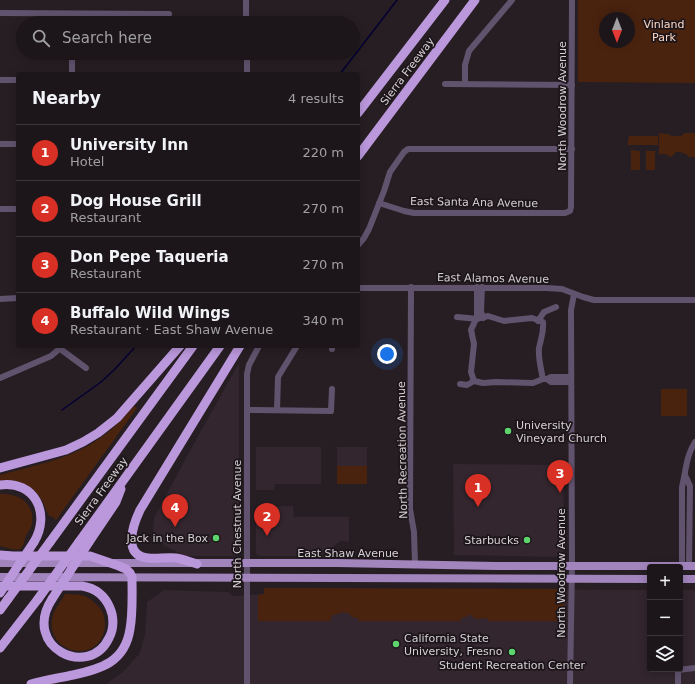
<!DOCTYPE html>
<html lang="en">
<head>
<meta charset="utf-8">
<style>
  body { margin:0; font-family:"DejaVu Sans",sans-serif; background:#251f23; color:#f1f3f6 }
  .controls { position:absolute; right:12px; bottom:12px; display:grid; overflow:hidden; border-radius:4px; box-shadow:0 2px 10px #0003 }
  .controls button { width:36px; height:36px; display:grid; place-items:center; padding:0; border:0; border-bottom:1px solid #3a3539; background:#1c161a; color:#f1f3f6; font:20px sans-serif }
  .compass { position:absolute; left:599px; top:12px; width:36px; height:36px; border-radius:50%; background:#1c161a; box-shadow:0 2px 10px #0003; rotate:180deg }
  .you { position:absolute; left:387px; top:354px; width:14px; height:14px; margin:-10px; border:3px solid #fff; border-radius:50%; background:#1a73e8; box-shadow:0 0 0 6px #1a73e833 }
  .badge { display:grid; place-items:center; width:26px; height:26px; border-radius:50%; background:#d93025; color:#fff; font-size:13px; font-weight:700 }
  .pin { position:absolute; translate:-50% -33px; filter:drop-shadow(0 1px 2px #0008) }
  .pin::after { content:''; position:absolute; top:21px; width:14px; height:12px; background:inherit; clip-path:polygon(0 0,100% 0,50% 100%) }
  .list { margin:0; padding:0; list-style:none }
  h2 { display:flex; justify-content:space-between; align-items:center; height:52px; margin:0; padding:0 16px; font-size:17px }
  h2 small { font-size:13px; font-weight:400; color:#a09fa2 }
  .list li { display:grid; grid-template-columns:26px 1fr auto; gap:12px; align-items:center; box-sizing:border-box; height:56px; padding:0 16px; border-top:1px solid #3a3539 }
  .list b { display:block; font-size:15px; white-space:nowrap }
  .list p { margin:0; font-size:13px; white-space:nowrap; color:#a09fa2 }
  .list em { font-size:13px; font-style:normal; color:#a09fa2 }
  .icon { flex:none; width:22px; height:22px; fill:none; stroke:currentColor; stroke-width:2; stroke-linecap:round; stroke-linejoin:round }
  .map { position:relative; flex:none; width:695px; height:684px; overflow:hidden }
  .search { position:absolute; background:#1c161a; box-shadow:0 2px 10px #0003; left:16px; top:16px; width:344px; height:44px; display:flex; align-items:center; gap:10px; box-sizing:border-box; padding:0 14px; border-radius:22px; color:#a09fa2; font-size:15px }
  .panel { position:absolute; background:#1c161a; box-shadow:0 2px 10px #0003; left:16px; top:72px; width:344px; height:276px; border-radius:4px }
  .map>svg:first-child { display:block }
  .built { fill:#33262e }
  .green { fill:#4a230f; fill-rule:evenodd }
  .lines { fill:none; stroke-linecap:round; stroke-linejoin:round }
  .stream { stroke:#050032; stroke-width:1.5 }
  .minor { stroke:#61536e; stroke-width:6 }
  .major { stroke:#a285bd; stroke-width:8 }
  .highway { stroke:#bb98dc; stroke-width:9 }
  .highway-bridge { stroke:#bb98dc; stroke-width:9 }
  .poi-dot { fill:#5dd56c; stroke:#1c151a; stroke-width:1.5 }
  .labels { text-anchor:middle; stroke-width:3.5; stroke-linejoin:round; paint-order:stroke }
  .park-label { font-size:11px; fill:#fed6c2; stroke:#1c151a }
  .street-label { font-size:11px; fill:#d5d0d3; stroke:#1c151a }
  .poi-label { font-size:11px; fill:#d5d0d3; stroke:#1c151a; text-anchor:start }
</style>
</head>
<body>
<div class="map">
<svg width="695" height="684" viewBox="0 0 695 684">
  <rect width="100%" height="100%" fill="#261e23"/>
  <g class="built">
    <path d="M239,363V552L235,556H186L165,546L159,541L154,533L153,528L154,518L192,447Z"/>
    <path d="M256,447H321V484H275L274,490H256Z"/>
    <rect x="337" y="447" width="30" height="19"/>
    <path d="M453,464L564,465L563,553L559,557L454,555Z"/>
    <path d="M293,506L294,517H349V542L341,541L336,544L332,548L331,553L329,556H258L256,553V507Z"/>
    <path d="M264,588L650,590V669H680V590H695V684H106L124,671L140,653L145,634L147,602L164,590L228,592L233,596L264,594Z"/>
  </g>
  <g class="green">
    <path d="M578,0H695V83L578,82ZM605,18H629V42H605Z"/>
    <path d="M659,133L668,134L672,136H681L685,133H695V157H689C684,152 681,152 675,152L674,155L670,157L666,154H659Z"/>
    <path d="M629,136H658V145H628V139L629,138Z"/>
    <path d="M631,150L640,151V170H631Z"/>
    <rect x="646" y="151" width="9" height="19"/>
    <rect x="661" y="389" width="26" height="27"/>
    <path d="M134,406L137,408L56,520L53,517L49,516C46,511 45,505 41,499C33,485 16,478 0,481V475C32,466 67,460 96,441C110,432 123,419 134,406Z"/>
    <rect x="337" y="466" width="30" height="18"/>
    <path d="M0,494C19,493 35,503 32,524C31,529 27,533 25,538C24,544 24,545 20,549C13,551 7,547 0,546Z"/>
    <path d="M264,588L564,589V621H488L487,618L477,619L471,616L470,614H469L468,616L461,618V621H358V618L351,617V615C342,609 340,615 332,615L330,621H258V595L264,594Z"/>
    <path d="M65,594C78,594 86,594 96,604C98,606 100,608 102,611C105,617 106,625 104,632C94,667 40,650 54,612C57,606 62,600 65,594Z"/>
  </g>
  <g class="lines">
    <g class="stream">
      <path d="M340,74L397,0"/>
      <path d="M62,410L101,382L115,369L136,346"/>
    </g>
    <g class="minor">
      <path d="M246,0V23"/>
      <path d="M0,13L169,14"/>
      <path d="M71,14V23"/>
      <path d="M72,53V74"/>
      <path d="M247,74V53"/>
      <path d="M0,80H18"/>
      <path d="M445,84L572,85"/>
      <path d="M465,84V65L469,51L512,0"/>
      <path d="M0,144H18"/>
      <path d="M379,203L404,211L414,213H565L570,211L571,207L572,0"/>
      <path d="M0,209H18"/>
      <path d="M358,245L364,238L369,229L384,191L390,172L404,152L408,149H572"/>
      <path d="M411,287L410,509L414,532L415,564"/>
      <path d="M477,287V319"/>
      <path d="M482,287L481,311L483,318"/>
      <path d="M358,288H546L562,289L583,297L594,300H695"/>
      <path d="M0,299L18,298"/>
      <path d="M457,317L468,318L476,319"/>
      <path d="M538,321L544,312L556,307"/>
      <path d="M59,348L86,368"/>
      <path d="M332,349V346"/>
      <path d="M571,377H551L547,379L551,382H571"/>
      <path d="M0,378L51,356L58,350L60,346"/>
      <path d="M543,379C541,369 538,358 539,348C541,338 544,332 543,322L532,318L504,321L488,316L476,319L471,330L474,344L471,372L474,381L483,383L496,382L533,383L543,379H547"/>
      <path d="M460,384L467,385L474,381"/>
      <path d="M247,410L331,411L332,389"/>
      <path d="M277,410L278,377L297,346"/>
      <path d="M685,475L690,486L689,566"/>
      <path d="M682,566V487C686,471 686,456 695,442"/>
      <path d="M247,684V374L249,365L259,346"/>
      <path d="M570,684L572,566L571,310L574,294"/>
      <path d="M678,684V670L695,668"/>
    </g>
    <g class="major">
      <path d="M0,563H337L496,566H695"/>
      <path d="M0,577L650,579"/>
      <path d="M680,579H695"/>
    </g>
    <g class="highway">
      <path d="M358,113L445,0"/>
      <path d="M358,156L475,0"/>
      <path d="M0,468L66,450L83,442L98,433L117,418L180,346"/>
      <path d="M0,485C35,480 51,514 34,542"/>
      <path d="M50,542L193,346"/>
      <path d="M79,542L220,346"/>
      <path d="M89,542L116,502L121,489"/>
      <path d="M0,555L13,556H90L119,566L126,569L130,573L132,577C132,594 133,613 130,629C125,662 101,669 73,675C59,678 45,680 31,684"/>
      <path d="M197,564C190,562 183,559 176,558C166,557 157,559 148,558C122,556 133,525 140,510L240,346"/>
      <path d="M0,586H82C95,588 105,596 110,608C114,617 114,629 109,638C89,680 21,647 52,599"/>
      <path d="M0,610L8,599"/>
      <path d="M0,648L38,599"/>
    </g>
    <g class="highway-bridge">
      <path d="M0,593L34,542"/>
      <path d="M8,599L50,542"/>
      <path d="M38,599L79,542"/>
      <path d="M52,599L89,542"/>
    </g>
  </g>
  <g class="poi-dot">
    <circle cx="508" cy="431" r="4"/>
    <circle cx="216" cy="538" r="4"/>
    <circle cx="527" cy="540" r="4"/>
    <circle cx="396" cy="644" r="4"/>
    <circle cx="512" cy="652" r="4"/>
  </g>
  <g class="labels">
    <g class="park-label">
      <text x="664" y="28">Vinland<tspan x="664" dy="13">Park</tspan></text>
    </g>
    <g class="street-label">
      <text transform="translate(407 71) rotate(-53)" y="4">Sierra Freeway</text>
      <text transform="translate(562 106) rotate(-90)" y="4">North Woodrow Avenue</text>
      <text transform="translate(474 202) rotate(1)" y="4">East Santa Ana Avenue</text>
      <text transform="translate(493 278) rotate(1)" y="4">East Alamos Avenue</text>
      <text transform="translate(402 450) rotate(-91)" y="4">North Recreation Avenue</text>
      <text transform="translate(101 491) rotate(-54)" y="4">Sierra Freeway</text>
      <text transform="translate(237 524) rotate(-90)" y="4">North Chestnut Avenue</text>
      <text x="348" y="557">East Shaw Avenue</text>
      <text transform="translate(561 573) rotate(-90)" y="4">North Woodrow Avenue</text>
    </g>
    <g class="poi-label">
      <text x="516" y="429">University<tspan x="516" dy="13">Vineyard Church</tspan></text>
      <text x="208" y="542" text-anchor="end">Jack in the Box</text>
      <text x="519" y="544" text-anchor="end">Starbucks</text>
      <text x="404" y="642">California State<tspan x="404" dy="13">University, Fresno</tspan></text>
      <text x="512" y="669" text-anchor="middle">Student Recreation Center</text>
    </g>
  </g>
</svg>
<div class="controls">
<button>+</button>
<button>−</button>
<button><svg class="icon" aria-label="layers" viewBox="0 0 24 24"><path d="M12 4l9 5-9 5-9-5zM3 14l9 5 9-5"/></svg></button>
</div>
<svg class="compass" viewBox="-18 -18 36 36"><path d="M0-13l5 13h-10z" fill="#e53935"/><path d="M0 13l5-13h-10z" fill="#a09fa2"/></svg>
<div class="you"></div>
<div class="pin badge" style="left:478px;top:507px">1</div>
<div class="pin badge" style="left:267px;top:536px">2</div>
<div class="pin badge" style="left:560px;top:493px">3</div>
<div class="pin badge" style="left:175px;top:527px">4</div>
<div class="search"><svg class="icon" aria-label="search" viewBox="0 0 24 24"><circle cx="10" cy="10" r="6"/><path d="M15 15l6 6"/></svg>Search here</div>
<section class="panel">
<h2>Nearby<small>4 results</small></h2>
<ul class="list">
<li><span class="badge">1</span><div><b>University Inn</b><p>Hotel</p></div><em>220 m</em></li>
<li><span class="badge">2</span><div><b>Dog House Grill</b><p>Restaurant</p></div><em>270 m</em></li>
<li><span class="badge">3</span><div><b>Don Pepe Taqueria</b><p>Restaurant</p></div><em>270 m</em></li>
<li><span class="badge">4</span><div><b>Buffalo Wild Wings</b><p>Restaurant · East Shaw Avenue</p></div><em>340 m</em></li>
</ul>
</section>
</div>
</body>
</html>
